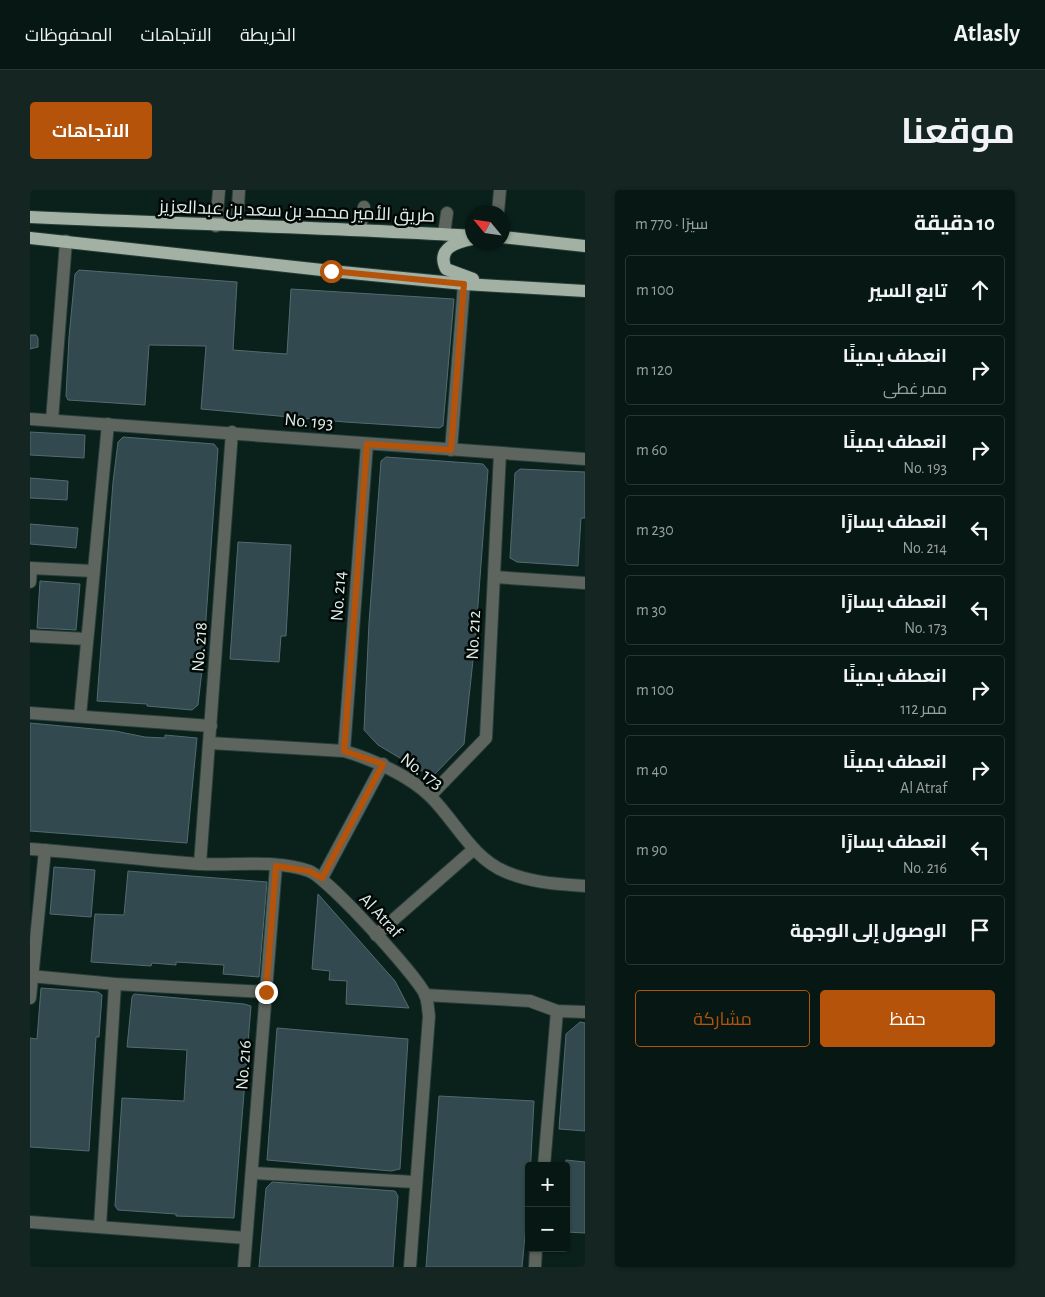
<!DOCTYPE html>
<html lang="ar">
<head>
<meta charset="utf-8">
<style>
  body { margin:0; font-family:"Alegreya Sans",Cairo,sans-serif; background:#152522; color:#f1f3f6; direction:rtl }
  .controls { position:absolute; right:15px; bottom:15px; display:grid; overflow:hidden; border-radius:5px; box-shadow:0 1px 4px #0004 }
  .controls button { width:45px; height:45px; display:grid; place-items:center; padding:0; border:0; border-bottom:1px solid #283734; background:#071814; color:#f1f3f6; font:25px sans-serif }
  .compass { position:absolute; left:435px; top:15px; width:45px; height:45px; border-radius:50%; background:#071814; box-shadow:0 1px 4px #0004; rotate:299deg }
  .stop { position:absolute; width:15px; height:15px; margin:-11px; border:4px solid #b45309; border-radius:50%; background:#fff }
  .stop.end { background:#b45309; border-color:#fff; box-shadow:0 1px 5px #0008 }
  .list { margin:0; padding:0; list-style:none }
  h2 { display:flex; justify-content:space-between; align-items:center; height:65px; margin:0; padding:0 20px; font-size:21px }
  h2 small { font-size:16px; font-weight:400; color:#98a0a0 }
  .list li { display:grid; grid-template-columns:32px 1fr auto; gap:15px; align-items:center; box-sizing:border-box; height:70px; margin:0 10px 10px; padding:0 10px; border:1px solid #283734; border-radius:5px }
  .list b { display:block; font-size:19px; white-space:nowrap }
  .list p { margin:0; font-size:16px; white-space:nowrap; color:#98a0a0 }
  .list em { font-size:16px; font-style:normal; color:#98a0a0 }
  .actions { display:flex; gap:10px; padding:15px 20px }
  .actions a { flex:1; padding:11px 0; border:1px solid #b45309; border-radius:5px; text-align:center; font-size:18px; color:#b45309 }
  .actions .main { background:#b45309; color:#fff }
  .icon { flex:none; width:28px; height:28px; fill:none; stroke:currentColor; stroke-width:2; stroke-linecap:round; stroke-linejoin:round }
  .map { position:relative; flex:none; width:555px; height:1077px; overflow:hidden; direction:ltr; border-radius:5px }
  header { display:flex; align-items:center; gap:30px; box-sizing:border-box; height:70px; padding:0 25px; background:#071814; border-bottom:1px solid #283734 }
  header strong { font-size:24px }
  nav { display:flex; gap:28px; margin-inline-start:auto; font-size:18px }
  .intro { display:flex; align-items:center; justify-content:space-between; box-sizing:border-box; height:120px; padding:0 30px }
  h1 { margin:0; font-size:35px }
  .button { padding:12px 22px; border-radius:5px; background:#b45309; color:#fff; font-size:18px; font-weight:700 }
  main { display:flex; gap:30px; padding:0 30px }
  aside { flex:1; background:#071814; border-radius:5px; box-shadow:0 1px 4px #0004 }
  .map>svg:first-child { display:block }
  .building { fill:#324a4f; stroke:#526b6f }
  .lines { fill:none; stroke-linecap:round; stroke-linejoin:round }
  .minor-casing { stroke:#273d38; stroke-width:14 }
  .major-casing { stroke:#273d38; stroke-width:14 }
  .minor { stroke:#5e655e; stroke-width:12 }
  .major { stroke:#a2b1a3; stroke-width:12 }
  .route { stroke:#b45309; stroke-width:6 }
  .labels { text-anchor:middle; stroke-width:5; stroke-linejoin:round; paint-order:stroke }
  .street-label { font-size:18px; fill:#e1efeb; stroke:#020806 }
</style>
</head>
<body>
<header>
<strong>Atlasly</strong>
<nav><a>الخريطة</a><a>الاتجاهات</a><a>المحفوظات</a></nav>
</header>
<div class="intro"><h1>موقعنا</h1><a class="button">الاتجاهات</a></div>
<main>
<aside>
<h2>10 دقيقة<small>سيرًا · 770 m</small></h2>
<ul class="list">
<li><svg class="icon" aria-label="ahead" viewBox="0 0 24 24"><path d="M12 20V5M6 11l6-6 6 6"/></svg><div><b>تابع السير</b></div><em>100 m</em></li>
<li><svg class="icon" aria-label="right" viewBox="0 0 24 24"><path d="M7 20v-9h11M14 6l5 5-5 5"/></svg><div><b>انعطف يمينًا</b><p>ممر غطى</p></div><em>120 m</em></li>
<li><svg class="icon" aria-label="right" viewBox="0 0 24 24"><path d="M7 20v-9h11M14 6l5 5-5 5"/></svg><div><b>انعطف يمينًا</b><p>No. 193</p></div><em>60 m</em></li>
<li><svg class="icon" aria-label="left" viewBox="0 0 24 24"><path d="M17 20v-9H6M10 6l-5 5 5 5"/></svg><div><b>انعطف يسارًا</b><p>No. 214</p></div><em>230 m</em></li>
<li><svg class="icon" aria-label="left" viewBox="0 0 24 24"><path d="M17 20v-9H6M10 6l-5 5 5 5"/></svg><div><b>انعطف يسارًا</b><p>No. 173</p></div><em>30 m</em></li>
<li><svg class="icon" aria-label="right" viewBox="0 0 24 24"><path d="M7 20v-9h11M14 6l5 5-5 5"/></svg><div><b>انعطف يمينًا</b><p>ممر 112</p></div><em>100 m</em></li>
<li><svg class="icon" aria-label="right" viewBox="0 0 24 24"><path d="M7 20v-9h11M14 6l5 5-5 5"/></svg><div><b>انعطف يمينًا</b><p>Al Atraf</p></div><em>40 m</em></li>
<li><svg class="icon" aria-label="left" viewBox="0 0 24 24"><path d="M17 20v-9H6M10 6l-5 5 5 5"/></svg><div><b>انعطف يسارًا</b><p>No. 216</p></div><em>90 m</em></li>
<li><svg class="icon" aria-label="arrive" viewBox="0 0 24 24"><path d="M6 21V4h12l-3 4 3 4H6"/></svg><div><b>الوصول إلى الوجهة</b></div></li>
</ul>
<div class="actions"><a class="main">حفظ</a><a>مشاركة</a></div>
</aside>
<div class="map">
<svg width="555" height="1077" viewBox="0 0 555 1077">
  <rect width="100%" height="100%" fill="#09201b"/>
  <g class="building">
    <path d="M49,80L207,92L203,160L242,163L257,164L261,99L424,109L413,236L409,238L315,232L171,219L176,156L119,155L115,215L38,210L36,206L39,147L45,84Z"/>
    <path d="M0,145H6L8,148V157L0,159Z"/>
    <path d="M0,242L55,245L54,268L0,265Z"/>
    <path d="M93,247L184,254L188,259L173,471L168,515L162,520L117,516V514L67,511L83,292L88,252Z"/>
    <path d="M356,267L453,274L458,280L446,442L434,554L402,587L348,555L334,540L339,433L351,271Z"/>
    <path d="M490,279L555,282V328H551L548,376L487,372L480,368L485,283Z"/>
    <path d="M0,288L38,291L37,310L0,308Z"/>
    <path d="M0,334L48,338L46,358L0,354Z"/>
    <path d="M208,352L261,355L256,446H251L249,472L200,469Z"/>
    <path d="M10,391L50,394L46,440L7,438Z"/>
    <path d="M0,533L85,541L115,547L135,548V545L167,548L157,653L0,641Z"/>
    <path d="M24,677L65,680L61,727L20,724Z"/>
    <path d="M98,681L237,692L229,787L193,784L194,775L146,772V775L122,773L121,776L61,772L65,724L94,725Z"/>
    <path d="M288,704L365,791L379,818L316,814L317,791L299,790L300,781L282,779Z"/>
    <path d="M11,798L68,802L72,805L69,847H66L59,961L0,957V848L7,849Z"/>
    <path d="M104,804L214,814L221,816L204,1028L146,1026V1024L88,1020L85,1016L92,908L154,911L157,860L97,857L102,807Z"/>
    <path d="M550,832L555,833V941L529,939L536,844Z"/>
    <path d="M247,838L378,849L370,979L361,981L237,970Z"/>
    <path d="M409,906L504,911L499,1004L492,1077H396Z"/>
    <path d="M536,970L555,972V1043L536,1042Z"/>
    <path d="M242,992L365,1001L368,1006L363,1077H229L236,998Z"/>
  </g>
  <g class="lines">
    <g class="minor-casing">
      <g id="minor">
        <path d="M468,22L470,0"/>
        <path d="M207,35L209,0"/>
        <path d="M186,36L189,0"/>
        <path d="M330,40L334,17"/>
        <path d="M414,44L417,23"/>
        <path d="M0,229L555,269"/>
        <path d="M22,230L36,51"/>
        <path d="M421,260L434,94"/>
        <path d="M0,378L63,381"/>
        <path d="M464,387L555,393"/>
        <path d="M0,392L1,378"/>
        <path d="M0,446L57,449"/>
        <path d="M0,523L181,536"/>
        <path d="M50,526L78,234"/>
        <path d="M180,553L314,561C342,569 380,586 401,607C426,632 442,668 476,682C502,693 528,694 555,696"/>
        <path d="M314,561L337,254"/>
        <path d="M400,606L456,548L470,263"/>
        <path d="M0,659C57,663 113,670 170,674C205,676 245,669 279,681C297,687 385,784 395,804C398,811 398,820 399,826L380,1077"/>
        <path d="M170,674L202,242"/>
        <path d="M292,688L353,574"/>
        <path d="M346,745L444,659"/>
        <path d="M0,786L85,794L236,802"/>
        <path d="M395,805L500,811L527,821L555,822"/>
        <path d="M0,808L15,660"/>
        <path d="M514,976L527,821"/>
        <path d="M223,983L385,992"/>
        <path d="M0,1032L216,1048"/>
        <path d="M70,1036L85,794"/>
        <path d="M214,1077L246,676"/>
        <path d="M505,1077L506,1058"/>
      </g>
    </g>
    <g class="major-casing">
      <g id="major">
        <path d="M0,27C148,34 295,37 442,46"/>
        <path d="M472,47L555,56"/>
        <path d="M0,48L301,81L434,94L555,101"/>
        <path d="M442,49C427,52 406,58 416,79L443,89"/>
      </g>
    </g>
    <use href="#minor" class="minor"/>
    <use href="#major" class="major"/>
  </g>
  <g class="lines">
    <path class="route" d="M236,802L246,676L279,681L292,688L353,574L314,561L337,254L421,260L434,94L301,81"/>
  </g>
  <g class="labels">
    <g class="street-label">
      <text transform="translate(267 21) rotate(2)" y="6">طريق الأمير محمد بن سعد بن عبدالعزيز</text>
      <text transform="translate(279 231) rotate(5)" y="6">No. 193</text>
      <text transform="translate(308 406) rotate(-86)" y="6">No. 214</text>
      <text transform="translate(443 445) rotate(-87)" y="6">No. 212</text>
      <text transform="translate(169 457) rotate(-86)" y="6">No. 218</text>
      <text transform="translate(392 581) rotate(37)" y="6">No. 173</text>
      <text transform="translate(351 725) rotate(47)" y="6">Al Atraf</text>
      <text transform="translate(213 875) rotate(-86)" y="6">No. 216</text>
    </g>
  </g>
</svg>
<div class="controls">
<button>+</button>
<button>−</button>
</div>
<svg class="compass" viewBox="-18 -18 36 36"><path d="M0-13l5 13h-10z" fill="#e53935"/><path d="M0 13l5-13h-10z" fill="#98a0a0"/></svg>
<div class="stop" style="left:301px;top:81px"></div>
<div class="stop end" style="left:236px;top:802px"></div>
</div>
</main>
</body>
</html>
